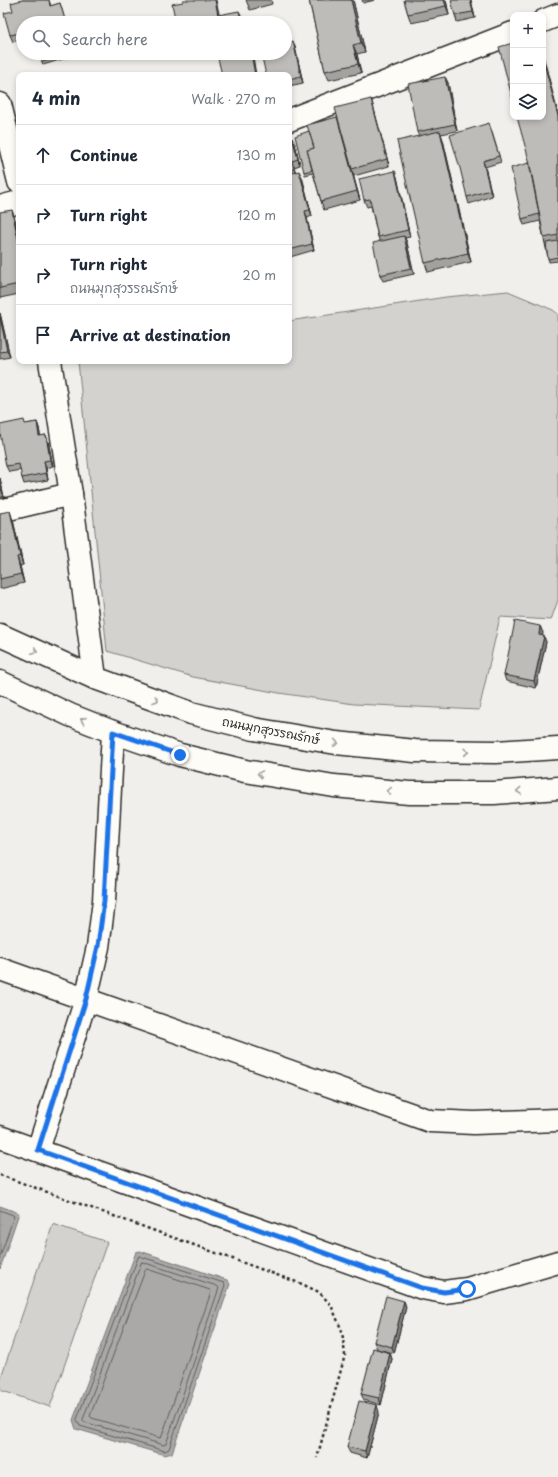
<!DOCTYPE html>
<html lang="en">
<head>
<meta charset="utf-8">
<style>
  body { margin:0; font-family:"Playpen Sans","Playpen Sans Thai",sans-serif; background:#f6f6f7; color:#1f2937 }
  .controls { position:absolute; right:12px; top:12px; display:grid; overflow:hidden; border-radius:8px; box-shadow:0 2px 6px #0003 }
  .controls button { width:36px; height:36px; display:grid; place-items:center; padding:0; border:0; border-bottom:1px solid #e0e1e3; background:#fff; color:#1f2937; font:20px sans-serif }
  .stop { position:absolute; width:12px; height:12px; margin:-9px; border:3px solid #1a73e8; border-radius:50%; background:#fff }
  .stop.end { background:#1a73e8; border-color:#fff; box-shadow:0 1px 4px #0008 }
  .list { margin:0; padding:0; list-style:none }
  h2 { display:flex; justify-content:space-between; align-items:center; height:52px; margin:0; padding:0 16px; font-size:17px }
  h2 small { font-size:13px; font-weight:400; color:#747a83 }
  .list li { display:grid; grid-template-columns:26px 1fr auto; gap:12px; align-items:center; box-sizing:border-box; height:60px; padding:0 16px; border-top:1px solid #e0e1e3 }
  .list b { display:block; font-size:15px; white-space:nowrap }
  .list p { margin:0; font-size:13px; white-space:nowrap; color:#747a83 }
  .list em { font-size:13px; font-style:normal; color:#747a83 }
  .icon { flex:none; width:22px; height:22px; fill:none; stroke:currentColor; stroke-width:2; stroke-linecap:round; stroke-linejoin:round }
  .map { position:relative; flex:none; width:558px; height:1477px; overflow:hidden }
  .search { position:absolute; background:#fff; box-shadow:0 2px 6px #0003; left:16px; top:16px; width:276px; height:44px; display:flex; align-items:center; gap:10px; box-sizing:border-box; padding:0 14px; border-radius:22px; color:#747a83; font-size:15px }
  .panel { position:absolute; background:#fff; box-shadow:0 2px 6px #0003; left:16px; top:72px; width:276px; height:292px; border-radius:8px }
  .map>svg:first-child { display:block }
  .green { fill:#d3d2cf; stroke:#7f7e7d }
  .water { fill:#aaa9a7; stroke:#777775 }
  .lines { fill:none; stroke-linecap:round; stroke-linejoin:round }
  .shore { stroke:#5e5d5d; stroke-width:1 }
  .minor-casing { stroke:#2b2b2b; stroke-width:25 }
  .secondary-casing { stroke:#2b2b2b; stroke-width:25 }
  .path { stroke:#2b2b2b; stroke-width:2.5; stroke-dasharray:3 3; stroke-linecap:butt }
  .minor { stroke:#fdfcf7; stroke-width:22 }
  .secondary { stroke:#fdfcf7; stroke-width:22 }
  .wall { fill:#a3a29e; stroke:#2b2b2b }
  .shaded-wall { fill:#848481; stroke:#2b2b2b }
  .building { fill:#bdbcb8; stroke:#2b2b2b }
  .oneway { stroke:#9e9e9b }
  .route { stroke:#1a73e8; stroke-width:5 }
  .labels { text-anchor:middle; stroke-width:3.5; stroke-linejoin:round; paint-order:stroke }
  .street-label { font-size:12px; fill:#2b2b2b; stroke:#fdfcf7 }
</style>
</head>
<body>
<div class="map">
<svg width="558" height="1477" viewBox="0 0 558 1477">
  <rect width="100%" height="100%" fill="#f0efeb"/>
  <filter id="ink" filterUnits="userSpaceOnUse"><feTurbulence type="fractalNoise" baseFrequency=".025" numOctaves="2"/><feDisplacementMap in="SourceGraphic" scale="8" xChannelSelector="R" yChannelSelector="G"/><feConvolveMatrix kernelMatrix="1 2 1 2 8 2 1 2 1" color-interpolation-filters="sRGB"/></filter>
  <g filter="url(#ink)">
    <g class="green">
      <path d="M508,291L553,310L558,314V600L551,620L500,617L479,710L354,704L279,693L193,677L107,651L78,361H289V321L446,297Z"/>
      <path d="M53,1224L107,1242L50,1407L0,1390V1380Z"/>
    </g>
    <g class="water">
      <path d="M0,1206L19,1213L0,1269Z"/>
      <path d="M140,1251L227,1280L230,1284L172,1453L165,1455L76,1429L73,1420L136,1252Z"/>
    </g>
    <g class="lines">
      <g class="shore">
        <path d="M0,1210L13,1215L14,1216L0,1257"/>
        <path d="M139,1256L224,1283L225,1285L169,1449L165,1451L80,1426L77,1420Z"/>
        <path d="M142,1262L217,1286L219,1288L166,1444L164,1445L84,1422L83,1420Z"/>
        <path d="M147,1269L210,1290L211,1292L162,1436L160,1438L92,1418L90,1416L145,1271Z"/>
      </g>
      <g class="minor-casing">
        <g id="minor">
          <path d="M543,21L558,15"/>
          <path d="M0,104L19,182"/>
          <path d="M289,120L513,33"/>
          <path d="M0,207L19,202"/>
          <path d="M50,361L71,494L95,678"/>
          <path d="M0,511L71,494"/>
          <path d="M0,969L430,1121L474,1123L558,1120"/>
          <path d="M0,1137L422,1288L444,1292L467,1289L558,1262"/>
          <path d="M38,1150L86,999L98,947L104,901L113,732"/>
        </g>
      </g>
      <g class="secondary-casing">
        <g id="secondary">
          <path d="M0,635L95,678L191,713L254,729L336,743L415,751L496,752L558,748"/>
          <path d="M0,682L70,715L113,732L180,755L245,771L334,786L409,793H494L558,788"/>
        </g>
      </g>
      <path class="path" d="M0,1175L302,1284L319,1292L331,1305L342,1331L345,1355L317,1458"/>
      <use href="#minor" class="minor"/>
      <use href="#secondary" class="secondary"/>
    </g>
    <g class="wall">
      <path d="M22,0H49L51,6L60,3L66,23H23V45L21,39L13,42L10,35L13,11Z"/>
      <path d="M246,0H271L272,4L250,10Z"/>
      <path d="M309,0H353L365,52L357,54L361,73L329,80L325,71Z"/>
      <path d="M362,0H375L363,3Z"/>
      <path d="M404,0H446L449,15L411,23L408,14Z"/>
      <path d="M451,0H471L475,18L457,22L455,15Z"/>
      <path d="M293,41L295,47L303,83L289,86V75Z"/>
      <path d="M65,53L66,58L43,65L42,62Z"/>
      <path d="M445,77L448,83L457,131L441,134L443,140L471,262L428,272L425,263L419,136L417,132Z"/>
      <path d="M371,99L389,166L354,176L352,171L360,200L324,210L321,201L313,173L305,175L304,172L309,131L337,117Z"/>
      <path d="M558,113V261L549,262L540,221L524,225L522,219L529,163Z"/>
      <path d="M491,129L501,162L485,167L492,196L469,204L467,197Z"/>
      <path d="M289,138L295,144L300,165L294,167L296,172L302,177L312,216L307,218L314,250L290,257L289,256Z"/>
      <path d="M395,171L397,177L410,237L405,238L407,243L414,274L383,281L380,275V242L378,237L371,206L367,207L364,200Z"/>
      <path d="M0,212L15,219L19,238V294L0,298Z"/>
      <path d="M0,313L10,357L0,359Z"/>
      <path d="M37,422L39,428L40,436L46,435L48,441L53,466L46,468L48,480L24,484L22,478L21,470L9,472L6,466L26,424Z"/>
      <path d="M0,478L4,497H0Z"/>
      <path d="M0,513L13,520L23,565L20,566L24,583L0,589Z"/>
      <path d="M540,626L543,633L542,635L546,642L536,688L506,681L504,675Z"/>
      <path d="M404,1301L406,1307L394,1353L377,1349L374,1342Z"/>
      <path d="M390,1353L392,1359L381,1405L364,1400L361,1394Z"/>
      <path d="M379,1412L367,1458L350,1453L347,1447Z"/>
    </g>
    <g class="shaded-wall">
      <path d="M215,0H216L221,22L218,15Z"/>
      <path d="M351,0H353L365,52L361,43Z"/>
      <path d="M444,0H446L449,15Z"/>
      <path d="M470,0H471L475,18L473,12Z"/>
      <path d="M239,11L242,17L243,23H242Z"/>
      <path d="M293,41L295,47L303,83L301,76Z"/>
      <path d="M353,45L357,54L361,73L358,64Z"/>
      <path d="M251,53H252L253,56L256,75H255Z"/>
      <path d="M543,55L558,113V116L543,59Z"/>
      <path d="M445,77L448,83L457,131L455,124Z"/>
      <path d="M371,99L373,105L389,166L387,159Z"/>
      <path d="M337,117L340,126L360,200L357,191Z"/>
      <path d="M440,131L443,140L471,262L468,253Z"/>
      <path d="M292,137L295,144L300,165L298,159Z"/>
      <path d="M483,161L485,167L492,196L490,190Z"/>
      <path d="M299,171L302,177L312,216L310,210Z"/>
      <path d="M395,171L397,177L410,237L408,230Z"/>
      <path d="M12,210L15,219L19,238V244Z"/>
      <path d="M305,211L307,218L314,250L312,244Z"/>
      <path d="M404,236L407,243L414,274L411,268Z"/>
      <path d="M0,313L10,357L7,351L0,317Z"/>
      <path d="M37,422L39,428L42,443L39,436Z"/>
      <path d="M46,435L48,441L53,466L50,460Z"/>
      <path d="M44,461L46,468L48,480L46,473Z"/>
      <path d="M0,478L4,497L0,486Z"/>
      <path d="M10,511L13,520L23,565L20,556Z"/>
      <path d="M17,557L20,566L24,583L21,574Z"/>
      <path d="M540,626L543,633L541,641L539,635Z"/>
      <path d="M544,636L546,642L536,688L534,681Z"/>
      <path d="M404,1301L406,1307L394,1353L392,1347Z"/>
      <path d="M390,1353L392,1359L381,1405L379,1398Z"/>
      <path d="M377,1405L379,1412L367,1458L365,1451Z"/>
    </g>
    <g class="building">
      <path d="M22,0H49L50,6L60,3L66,23H23V44H22L20,33L10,35L4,13L13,11L11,3Z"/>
      <path d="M183,0H215L218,15L239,11L242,23H176L172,4L183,2Z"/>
      <path d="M309,0H351L361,43L353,45L358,64L325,71Z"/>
      <path d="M404,0H444L446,6L408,14Z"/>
      <path d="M451,0H470L473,12L455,15Z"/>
      <path d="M293,41L301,76L289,79V75H266L261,53H285V43Z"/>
      <path d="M513,43V101L499,47Z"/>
      <path d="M40,53H65V55L42,62Z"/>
      <path d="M223,53H251L255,75H222L217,54Z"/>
      <path d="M543,59L558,116V235L544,238L529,160L517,117H543Z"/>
      <path d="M445,77L455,124L417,132L408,84Z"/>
      <path d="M371,99L387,159L352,169L335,108Z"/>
      <path d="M19,109V119L17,110Z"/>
      <path d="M337,117L357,191L321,201L307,150L314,148L307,125Z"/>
      <path d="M489,123L499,156L483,161L490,190L467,197L460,168L450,135Z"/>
      <path d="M309,131L314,148L307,150L312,170L304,172L295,136Z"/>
      <path d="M440,131L468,253L425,263L397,141Z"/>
      <path d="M292,137L298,159L292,161L294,169L289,171V138Z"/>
      <path d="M529,163L539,214L522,219L511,168Z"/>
      <path d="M299,171L310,210L305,211L312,244L289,250V174Z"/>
      <path d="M395,171L408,230L378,237L370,199L364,200L359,179Z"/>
      <path d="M12,210L19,244V284L0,288V212Z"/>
      <path d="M404,236L411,268L380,275L373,243Z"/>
      <path d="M558,241V257L548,259L546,243Z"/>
      <path d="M0,317L7,351L0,352Z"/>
      <path d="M24,420L25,424L37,422L39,436L46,435L50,460L44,461L46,473L22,478L19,464L6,466L0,433V425Z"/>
      <path d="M10,511L20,556L17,557L21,574L0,579V513Z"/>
      <path d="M515,621L540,626L539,635L544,636L534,681L504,675Z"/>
      <path d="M386,1296L404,1301L392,1347L374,1342Z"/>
      <path d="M373,1348L390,1353L379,1398L361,1394Z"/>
      <path d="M359,1401L377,1405L365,1451L347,1447Z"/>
    </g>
    <defs><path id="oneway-chevron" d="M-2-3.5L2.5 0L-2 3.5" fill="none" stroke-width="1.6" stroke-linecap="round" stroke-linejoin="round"/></defs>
    <g class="oneway">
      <use href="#oneway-chevron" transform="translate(35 651) rotate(25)"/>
      <use href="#oneway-chevron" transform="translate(156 700) rotate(20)"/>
      <use href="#oneway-chevron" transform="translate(83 720) rotate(-158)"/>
      <use href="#oneway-chevron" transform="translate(336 743) rotate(8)"/>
      <use href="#oneway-chevron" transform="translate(466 752) rotate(1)"/>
      <use href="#oneway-chevron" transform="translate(260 774) rotate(-171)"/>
      <use href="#oneway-chevron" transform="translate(389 791) rotate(-175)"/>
      <use href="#oneway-chevron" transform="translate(519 791) rotate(175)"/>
    </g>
  </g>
  <g class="lines" filter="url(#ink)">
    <path class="route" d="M180,755L113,732L104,901L98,946L86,999L38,1150L422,1288L444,1292L467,1289"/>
  </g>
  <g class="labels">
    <g class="street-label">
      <text transform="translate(271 731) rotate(11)" y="4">ถนนมุกสุวรรณรักษ์</text>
    </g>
  </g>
</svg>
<div class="controls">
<button>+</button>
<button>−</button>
<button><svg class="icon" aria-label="layers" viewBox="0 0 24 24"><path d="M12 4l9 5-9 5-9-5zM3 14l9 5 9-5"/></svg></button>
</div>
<div class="stop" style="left:467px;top:1289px"></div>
<div class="stop end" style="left:180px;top:755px"></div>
<div class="search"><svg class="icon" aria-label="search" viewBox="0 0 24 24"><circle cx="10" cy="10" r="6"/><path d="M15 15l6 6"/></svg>Search here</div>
<section class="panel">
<h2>4 min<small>Walk · 270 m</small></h2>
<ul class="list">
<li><svg class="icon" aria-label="ahead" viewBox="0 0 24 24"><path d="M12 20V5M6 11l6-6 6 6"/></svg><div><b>Continue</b></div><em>130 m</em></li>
<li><svg class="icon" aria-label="right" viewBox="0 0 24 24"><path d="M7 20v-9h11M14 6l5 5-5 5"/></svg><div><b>Turn right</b></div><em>120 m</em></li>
<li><svg class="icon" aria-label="right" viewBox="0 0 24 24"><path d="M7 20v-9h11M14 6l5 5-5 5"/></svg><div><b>Turn right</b><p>ถนนมุกสุวรรณรักษ์</p></div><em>20 m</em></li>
<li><svg class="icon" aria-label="arrive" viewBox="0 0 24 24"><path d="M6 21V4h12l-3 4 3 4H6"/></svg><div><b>Arrive at destination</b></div></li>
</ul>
</section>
</div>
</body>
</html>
